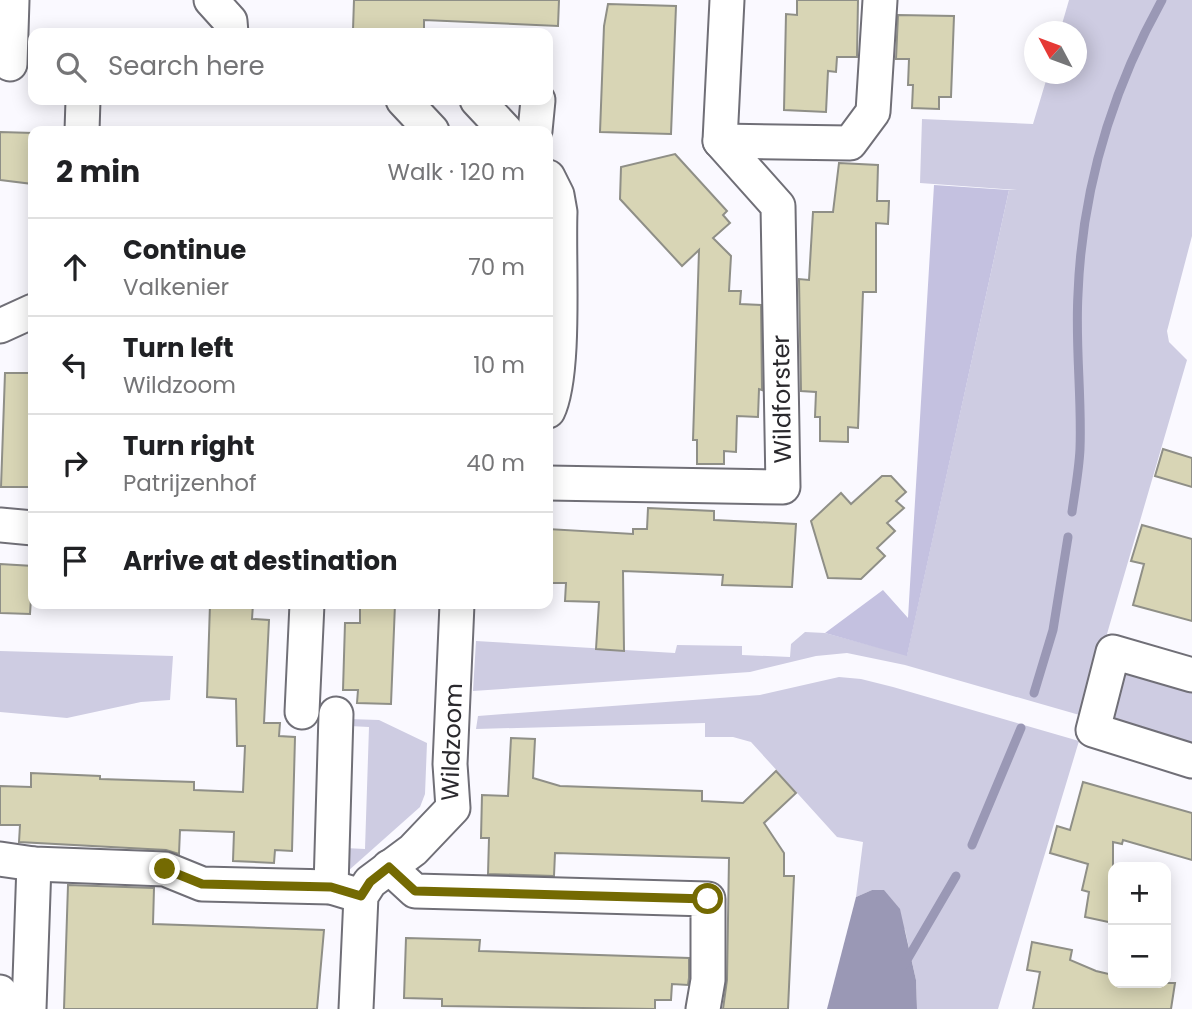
<!DOCTYPE html>
<html lang="en">
<head>
<meta charset="utf-8">
<style>
  body { margin:0; font-family:Poppins,sans-serif; background:#f6f6f6; color:#202124 }
  .controls { position:absolute; right:21px; bottom:21px; display:grid; overflow:hidden; border-radius:14px; box-shadow:0 4px 18px #0003 }
  .controls button { width:63px; height:63px; display:grid; place-items:center; padding:0; border:0; border-bottom:2px solid #e0e0e0; background:#fff; color:#202124; font:35px sans-serif }
  .compass { position:absolute; left:1024px; top:21px; width:63px; height:63px; border-radius:50%; background:#fff; box-shadow:0 4px 18px #0003; rotate:311deg }
  .stop { position:absolute; width:21px; height:21px; margin:-16px; border:5px solid #746a02; border-radius:50%; background:#fff }
  .stop.end { background:#746a02; border-color:#fff; box-shadow:0 2px 7px #0008 }
  .list { margin:0; padding:0; list-style:none }
  h2 { display:flex; justify-content:space-between; align-items:center; height:91px; margin:0; padding:0 28px; font-size:30px }
  h2 small { font-size:23px; font-weight:400; color:#757577 }
  .list li { display:grid; grid-template-columns:46px 1fr auto; gap:21px; align-items:center; box-sizing:border-box; height:98px; padding:0 28px; border-top:2px solid #e0e0e0 }
  .list b { display:block; font-size:26px; white-space:nowrap }
  .list p { margin:0; font-size:23px; white-space:nowrap; color:#757577 }
  .list em { font-size:23px; font-style:normal; color:#757577 }
  .icon { flex:none; width:38px; height:38px; fill:none; stroke:currentColor; stroke-width:2; stroke-linecap:round; stroke-linejoin:round }
  .map { position:relative; flex:none; width:1192px; height:1009px; overflow:hidden }
  .search { position:absolute; background:#fff; box-shadow:0 4px 18px #0003; left:28px; top:28px; width:525px; height:77px; display:flex; align-items:center; gap:18px; box-sizing:border-box; padding:0 24px; border-radius:14px; color:#757577; font-size:26px }
  .panel { position:absolute; background:#fff; box-shadow:0 4px 18px #0003; left:28px; top:126px; width:525px; height:483px; border-radius:14px }
  .map>svg:first-child { display:block }
  .green { fill:#cecce2 }
  .forest { fill:#c4c1e0 }
  .water { fill:#9a98b5 }
  .lines { fill:none; stroke-linecap:round; stroke-linejoin:round }
  .stream { stroke:#9a98b5; stroke-width:9 }
  .building { fill:#d8d5b5; stroke:#8f8f87; stroke-width:2 }
  .minor-casing { stroke:#706f77; stroke-width:37 }
  .minor { stroke:#fff; stroke-width:33 }
  .route { stroke:#746a02; stroke-width:9 }
  .labels { text-anchor:middle; stroke-width:7; stroke-linejoin:round; paint-order:stroke }
  .street-label { font-size:24px; fill:#2a292d; stroke:#fff }
</style>
</head>
<body>
<div class="map">
<svg width="1192" height="1009" viewBox="0 0 1192 1009">
  <rect width="100%" height="100%" fill="#faf9ff"/>
  <g class="green">
    <path d="M1069,0H1192V236L1167,331L1169,342L1187,360L1083,716L905,665L847,653L816,656L750,672L473,691L476,641L675,653L677,645L742,646V655L790,657L791,644L805,632L825,633L907,655L1009,190H1017L920,183L922,119L1033,124L1048,74H1076V32L1060,31Z"/>
    <path d="M0,651L173,656L170,700L141,702L67,718L0,712Z"/>
    <path d="M1125,672L1192,683V747L1117,727L1109,716Z"/>
    <path d="M839,677L861,679L893,687L1079,741L998,1009H917L916,980L905,930L872,890L856,897L863,842L837,837L751,742L733,737H705V723L476,729L478,716L760,695Z"/>
    <path d="M349,719L379,720L427,743L425,794L420,807L348,871L345,848L365,849L369,727L349,726Z"/>
  </g>
  <path class="forest" d="M934,185L1009,190L907,656L825,633L883,590L908,618Z"/>
  <path class="water" d="M872,890H884L900,909L916,980L917,1009H827L856,897Z"/>
  <g class="lines">
    <g class="stream">
      <path d="M1072,512C1075,491 1079,470 1080,449C1082,397 1075,346 1078,294C1082,189 1111,92 1162,0"/>
      <path d="M1034,693L1053,630L1068,537"/>
      <path d="M972,845L1021,728"/>
      <path d="M904,965L956,876"/>
    </g>
  </g>
  <g class="building">
    <path d="M354,0H559L558,26L424,20V32L353,30Z"/>
    <path d="M797,0H858L857,57H837L836,72L828,71L826,112L784,110L786,14L797,15Z"/>
    <path d="M608,4L676,6L671,134L600,132L604,26Z"/>
    <path d="M898,15L954,16L951,97H939V109L912,108L913,85H908L909,59H896Z"/>
    <path d="M0,132L33,133V184L0,180Z"/>
    <path d="M675,154L727,211L723,215L730,223L713,238L731,256L729,291H741L740,304L761,305L762,390L759,389L758,417L737,416L736,452L724,451V464H697V440H693L699,250L682,266L620,199L621,167Z"/>
    <path d="M839,163L878,165L877,201H889L888,224L876,223V292H863L858,428L848,427V442L820,441V417H815L816,392L801,391L799,279L809,280L813,212H833Z"/>
    <path d="M5,373H33V487H1Z"/>
    <path d="M1163,449L1192,458V487L1155,476Z"/>
    <path d="M882,476H891L906,492L896,501L904,508L887,523L895,531L877,548L885,556L861,579L828,578L811,521L841,493L851,504Z"/>
    <path d="M648,508L714,511V520L796,524L792,587L722,585L723,575L623,571L624,651L596,649L599,602L565,601L566,583H548V529L633,534V529H647Z"/>
    <path d="M1142,525L1192,539V621L1133,605L1144,564L1131,561Z"/>
    <path d="M0,564L33,566L30,614L0,613Z"/>
    <path d="M210,604H253L252,619L269,620L264,723H280L279,736L295,737L292,851L275,850L274,863L233,861L234,832L180,830L179,854L166,850L19,842L20,825H0V786L31,787V773L100,776V779L194,782V790L243,792L245,746H237L236,699L207,697Z"/>
    <path d="M360,604H395L391,704L357,703L358,690H343L345,623H360Z"/>
    <path d="M511,738L535,739L533,778L560,786L702,791V801L743,803L776,771L796,793L764,823L784,853V876H794L788,1009H723L727,980L729,858L555,853L554,876L488,874L489,838H481L482,795L508,796Z"/>
    <path d="M1083,782L1192,813V860L1123,840L1122,844L1113,842V923L1085,917L1089,892L1082,890L1088,864L1050,853L1057,826L1070,830Z"/>
    <path d="M68,885L154,888L153,924L324,930L317,1009H64Z"/>
    <path d="M406,938L480,940L479,951L689,958V978L688,985L672,984L671,1000H655V1009L442,1006V999L404,998Z"/>
    <path d="M1032,942L1072,950L1070,960L1096,971L1113,975V983H1175L1171,1009H1033L1040,972L1027,970Z"/>
  </g>
  <g class="lines">
    <g class="minor-casing">
      <g id="minor">
        <path d="M211,0L230,21L231,33"/>
        <path d="M10,64L12,0"/>
        <path d="M403,100L432,131"/>
        <path d="M477,100L506,131"/>
        <path d="M82,131L83,100"/>
        <path d="M535,131L538,100"/>
        <path d="M720,141L850,143L873,112L880,0"/>
        <path d="M548,177L557,195L560,212C558,259 566,374 548,411"/>
        <path d="M0,326L33,311"/>
        <path d="M548,483L783,487L778,206L720,141L727,0"/>
        <path d="M0,525L33,528"/>
        <path d="M1192,675L1113,652L1093,730L1192,761"/>
        <path d="M302,712L307,604"/>
        <path d="M0,859L34,864L165,869L202,884L331,887L361,896"/>
        <path d="M389,867L415,891L708,899V980L703,1009"/>
        <path d="M331,887L336,714"/>
        <path d="M0,992L13,1009"/>
        <path d="M29,1009L34,864"/>
        <path d="M356,1009L361,896L370,882L413,850L453,808L450,764L457,604"/>
      </g>
    </g>
    <use href="#minor" class="minor"/>
  </g>
  <g class="lines">
    <path class="route" d="M165,869L202,884L331,887L361,896L370,882L389,867L415,891L708,899"/>
  </g>
  <g class="labels">
    <g class="street-label">
      <text transform="translate(782 399) rotate(-91)" y="8">Wildforster</text>
      <text transform="translate(452 742) rotate(-88)" y="8">Wildzoom</text>
    </g>
  </g>
</svg>
<div class="controls">
<button>+</button>
<button>−</button>
</div>
<svg class="compass" viewBox="-18 -18 36 36"><path d="M0-13l5 13h-10z" fill="#e53935"/><path d="M0 13l5-13h-10z" fill="#757577"/></svg>
<div class="stop" style="left:708px;top:899px"></div>
<div class="stop end" style="left:165px;top:869px"></div>
<div class="search"><svg class="icon" aria-label="search" viewBox="0 0 24 24"><circle cx="10" cy="10" r="6"/><path d="M15 15l6 6"/></svg>Search here</div>
<section class="panel">
<h2>2 min<small>Walk · 120 m</small></h2>
<ul class="list">
<li><svg class="icon" aria-label="ahead" viewBox="0 0 24 24"><path d="M12 20V5M6 11l6-6 6 6"/></svg><div><b>Continue</b><p>Valkenier</p></div><em>70 m</em></li>
<li><svg class="icon" aria-label="left" viewBox="0 0 24 24"><path d="M17 20v-9H6M10 6l-5 5 5 5"/></svg><div><b>Turn left</b><p>Wildzoom</p></div><em>10 m</em></li>
<li><svg class="icon" aria-label="right" viewBox="0 0 24 24"><path d="M7 20v-9h11M14 6l5 5-5 5"/></svg><div><b>Turn right</b><p>Patrijzenhof</p></div><em>40 m</em></li>
<li><svg class="icon" aria-label="arrive" viewBox="0 0 24 24"><path d="M6 21V4h12l-3 4 3 4H6"/></svg><div><b>Arrive at destination</b></div></li>
</ul>
</section>
</div>
</body>
</html>
